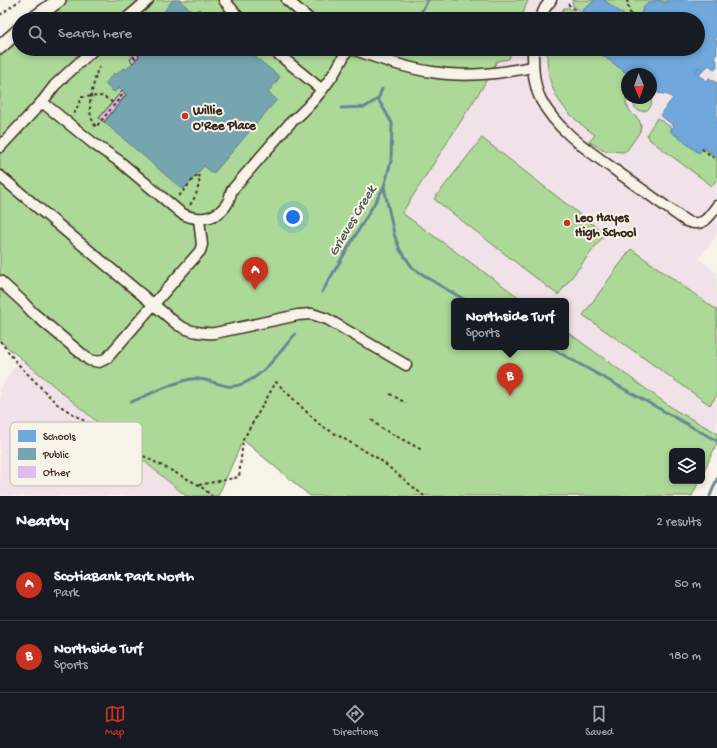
<!DOCTYPE html>
<html lang="en">
<head>
<meta charset="utf-8">
<style>
  body { margin:0; font-family:"Gochi Hand",sans-serif; background:#20242c; color:#f1f3f6 }
  .controls { position:absolute; right:12px; bottom:12px; display:grid; overflow:hidden; border-radius:6px; box-shadow:0 2px 6px #0003 }
  .controls button { width:36px; height:36px; display:grid; place-items:center; padding:0; border:0; border-bottom:1px solid #363941; background:#171b24; color:#f1f3f6; font:20px sans-serif }
  .compass { position:absolute; left:621px; top:68px; width:36px; height:36px; border-radius:50%; background:#171b24; box-shadow:0 2px 6px #0003; rotate:178deg }
  .you { position:absolute; left:293px; top:217px; width:14px; height:14px; margin:-10px; border:3px solid #fff; border-radius:50%; background:#1a73e8; box-shadow:0 0 0 6px #1a73e833 }
  .badge { display:grid; place-items:center; width:26px; height:26px; border-radius:50%; background:#c8321e; color:#fff; font-size:13px; font-weight:700 }
  .pin { position:absolute; translate:-50% -33px; filter:drop-shadow(0 1px 2px #0008) }
  .pin::after { content:''; position:absolute; top:21px; width:14px; height:12px; background:inherit; clip-path:polygon(0 0,100% 0,50% 100%) }
  .popup { position:absolute; left:451px; top:298px; width:118px; height:52px; box-sizing:border-box; display:grid; place-content:center; border-radius:6px; background:#171b24; filter:drop-shadow(0 1px 3px #0005); font-size:13px; white-space:nowrap; color:#9ea1a6 }
  .popup b { font-size:15px; color:#f1f3f6 }
  .popup::after { content:''; position:absolute; left:50%; top:100%; margin-left:-8px; border:8px solid transparent; border-top-color:#171b24 }
  .list { margin:0; padding:0; list-style:none }
  h2 { display:flex; justify-content:space-between; align-items:center; height:52px; margin:0; padding:0 16px; font-size:17px }
  h2 small { font-size:13px; font-weight:400; color:#9ea1a6 }
  .list li { display:grid; grid-template-columns:26px 1fr auto; gap:12px; align-items:center; box-sizing:border-box; height:72px; padding:0 16px; border-top:1px solid #363941 }
  .list b { display:block; font-size:15px; white-space:nowrap }
  .list p { margin:0; font-size:13px; white-space:nowrap; color:#9ea1a6 }
  .list em { font-size:13px; font-style:normal; color:#9ea1a6 }
  .icon { flex:none; width:22px; height:22px; fill:none; stroke:currentColor; stroke-width:2; stroke-linecap:round; stroke-linejoin:round }
  .map { position:relative; flex:none; width:717px; height:496px; overflow:hidden }
  .search { position:absolute; background:#171b24; box-shadow:0 2px 6px #0003; left:12px; right:12px; top:12px; height:44px; display:flex; align-items:center; gap:10px; box-sizing:border-box; padding:0 14px; border-radius:22px; color:#9ea1a6; font-size:15px }
  .sheet { height:196px; background:#171b24 }
  nav { display:flex; justify-content:space-around; align-items:center; box-sizing:border-box; height:56px; border-top:1px solid #363941; background:#171b24; font-size:11px; color:#9ea1a6 }
  nav a { display:grid; justify-items:center; gap:2px }
  nav .on { color:#c8321e }
  .map>svg:first-child { display:block }
  .built { fill:#f0e2e8; fill-rule:evenodd }
  .green { fill:#acd998; stroke:#74825b }
  .schools { fill:#6fa8dc; stroke:#5f82a3 }
  .public { fill:#76a5af; stroke:#648084 }
  .lines { fill:none; stroke-linecap:round; stroke-linejoin:round }
  .stream { stroke:#688796; stroke-width:3 }
  .building { fill:#debce8; stroke:#3b2a1e }
  .minor-casing { stroke:#3b2a1e; stroke-width:13 }
  .major-casing { stroke:#3b2a1e; stroke-width:16 }
  .path { stroke:#3b2a1e; stroke-width:2; stroke-dasharray:3 3; stroke-linecap:butt }
  .minor { stroke:#f7f3e8; stroke-width:10 }
  .major { stroke:#f7f3e8; stroke-width:13 }
  .poi-dot { fill:#c8321e; stroke:#f7f3e8; stroke-width:1.5 }
  .labels { text-anchor:middle; stroke-width:4; stroke-linejoin:round; paint-order:stroke }
  .poi-label { font-size:13px; font-weight:bold; fill:#3b2a1e; stroke:#f7f3e8; text-anchor:start }
  .water-label { font-size:14px; font-style:italic; fill:#52585a; stroke:#f7f3e8 }
  .key { fill:#f7f3e8; stroke:#bfb7ab; stroke-width:1 }
  .key-label { font-size:11px; fill:#3b2a1e }
</style>
</head>
<body>
<div class="map">
<svg width="717" height="496" viewBox="0 0 717 496">
  <rect width="100%" height="100%" fill="#f7f3e8"/>
  <filter id="ink" filterUnits="userSpaceOnUse"><feTurbulence type="fractalNoise" baseFrequency=".025" numOctaves="2"/><feDisplacementMap in="SourceGraphic" scale="8" xChannelSelector="R" yChannelSelector="G"/><feConvolveMatrix kernelMatrix="1 2 1 2 8 2 1 2 1" color-interpolation-filters="sRGB"/></filter>
  <g filter="url(#ink)">
    <g class="built">
      <path d="M528,0H717V234L699,259L717,273V433L675,410L566,331V301H524L402,213L482,88L503,49H698V19H519ZM627,74H651V98H627Z"/>
      <path d="M20,358L186,496H0V389Z"/>
    </g>
    <g class="green">
      <path d="M59,0H528L521,19H33Z"/>
      <path d="M572,0H594L588,7L586,6L582,12L573,6Z"/>
      <path d="M604,0H668L666,3C654,0 639,5 641,19H629Z"/>
      <path d="M564,8H569L579,16L577,19H557Z"/>
      <path d="M19,30V49H512L509,59L497,61L482,88L402,213L524,301H454V347H566V331L675,410L717,433V443L702,475V451H672V481H699L692,496H310L243,440L218,496H186L0,341V47Z"/>
      <path d="M547,49H594L628,74H627L626,104L630,111L639,120L641,125L640,131L637,136L628,149L624,152L606,151L589,142L595,135C562,111 546,92 547,49Z"/>
      <path d="M634,98H651C656,115 629,116 634,98Z"/>
      <path d="M657,118L672,128L670,131L699,153L703,147L717,158V179L712,186L650,140L647,134Z"/>
      <path d="M482,138L605,234L558,295L434,199Z"/>
      <path d="M631,249L717,310V395L710,405L583,315Z"/>
    </g>
    <g class="schools">
      <path d="M594,0H604L629,19H580L584,13L582,12L587,6L588,7Z"/>
      <path d="M658,0L666,3L668,0H717V37L715,40L717,41V54L714,58L717,60V68L715,70L709,65L699,75L707,81L709,78L717,83V158L703,147L699,153L670,131L674,126L660,115L673,98L668,95L658,93L651,88V74H628L594,49H698V19H641L642,11L644,7L648,3Z"/>
      <path d="M699,67L703,70L699,75L695,72Z"/>
    </g>
    <g class="public">
      <path d="M173,0H179L192,11L189,15L192,17L199,9L210,19H158Z"/>
      <path d="M144,49H246L280,77L268,92L277,100L267,111L213,174L204,166L183,190L104,122L126,95L119,88L114,92L105,84L114,73L116,75L124,67L126,70Z"/>
    </g>
    <g class="lines">
      <g class="stream">
        <path d="M417,19L428,0"/>
        <path d="M341,108L365,107L378,99"/>
        <path d="M384,187L394,234L400,250L413,268L439,285L467,301"/>
        <path d="M322,292L384,187L391,161L392,123L378,99L382,89"/>
        <path d="M549,347L717,441"/>
        <path d="M131,402C148,395 174,382 191,379C203,377 216,384 227,386C254,390 280,352 295,334"/>
        <path d="M710,496L717,479"/>
      </g>
    </g>
    <g class="building">
      <path d="M135,53L139,56L133,63L130,60Z"/>
      <path d="M122,91L126,95L104,122L99,118Z"/>
    </g>
    <g class="lines">
      <g class="minor-casing">
        <g id="minor">
          <path d="M224,0L240,19"/>
          <path d="M287,0L309,19"/>
          <path d="M126,19L148,0"/>
          <path d="M540,19L545,8L551,0"/>
          <path d="M272,49L321,89"/>
          <path d="M353,49C379,59 405,68 432,72C466,78 500,73 533,67"/>
          <path d="M533,49C533,66 533,84 541,100C558,132 591,152 619,173C641,189 664,205 686,221C703,228 708,218 717,206"/>
          <path d="M42,102L94,144L119,161L181,213C197,222 218,220 228,202C230,199 230,194 232,190L291,122C311,107 338,72 347,49"/>
          <path d="M0,147L42,102L55,85L94,49"/>
          <path d="M0,176L178,325C190,332 201,334 215,333L298,315L312,314L327,319L406,365"/>
          <path d="M0,281L22,301L32,312L89,360L99,362L107,358L200,251L202,245L199,219"/>
        </g>
      </g>
      <g class="major-casing">
        <g id="major">
          <path d="M33,19L59,0"/>
          <path d="M0,47L19,30"/>
        </g>
      </g>
      <g class="path">
        <path d="M627,0L629,11L633,19"/>
        <path d="M568,4L586,19"/>
        <path d="M0,15L20,0"/>
        <path d="M588,19L589,17"/>
        <path d="M124,49L136,59"/>
        <path d="M100,66L97,71C93,89 84,110 96,127L124,93"/>
        <path d="M74,114L82,97L103,96L115,104"/>
        <path d="M702,149L717,160"/>
        <path d="M179,196L197,175"/>
        <path d="M190,205C197,195 198,189 200,177L196,174"/>
        <path d="M0,341L17,363L57,404L128,448L199,485L212,496"/>
        <path d="M390,394L406,403"/>
        <path d="M372,420L381,428L422,450"/>
        <path d="M199,485L239,477L243,440L276,382L320,425L379,459L424,496"/>
      </g>
      <use href="#minor" class="minor"/>
      <use href="#major" class="major"/>
    </g>
  </g>
  <g class="poi-dot">
    <circle cx="185" cy="116" r="4"/>
    <circle cx="567" cy="223" r="4"/>
  </g>
  <g class="labels">
    <g class="poi-label">
      <text x="193" y="114">Willie<tspan x="193" dy="15">O'Ree Place</tspan></text>
      <text x="575" y="221">Leo Hayes<tspan x="575" dy="15">High School</tspan></text>
    </g>
    <g class="water-label">
      <text transform="translate(351 220) rotate(-59)" y="5">Grieves Creek</text>
    </g>
  </g>
  <rect x="10" y="422" width="132" height="64" rx="6" class="key"/>
  <rect x="18" y="430" width="18" height="12" fill="#6fa8dc"/>
  <rect x="18" y="448" width="18" height="12" fill="#76a5af"/>
  <rect x="18" y="466" width="18" height="12" fill="#debce8"/>
  <g class="key-label">
    <text x="43" y="440">Schools</text>
    <text x="43" y="458">Public</text>
    <text x="43" y="476">Other</text>
  </g>
</svg>
<div class="controls">
<button><svg class="icon" aria-label="layers" viewBox="0 0 24 24"><path d="M12 4l9 5-9 5-9-5zM3 14l9 5 9-5"/></svg></button>
</div>
<svg class="compass" viewBox="-18 -18 36 36"><path d="M0-13l5 13h-10z" fill="#e53935"/><path d="M0 13l5-13h-10z" fill="#9ea1a6"/></svg>
<div class="you"></div>
<div class="pin badge" style="left:255px;top:290px">A</div>
<div class="pin badge" style="left:510px;top:396px">B</div>
<div class="popup"><b>Northside Turf</b>Sports</div>
<div class="search"><svg class="icon" aria-label="search" viewBox="0 0 24 24"><circle cx="10" cy="10" r="6"/><path d="M15 15l6 6"/></svg>Search here</div>
</div>
<section class="sheet">
<h2>Nearby<small>2 results</small></h2>
<ul class="list">
<li><span class="badge">A</span><div><b>ScotiaBank Park North</b><p>Park</p></div><em>50 m</em></li>
<li><span class="badge">B</span><div><b>Northside Turf</b><p>Sports</p></div><em>180 m</em></li>
</ul>
</section>
<nav>
<a class="on"><svg class="icon" aria-label="map" viewBox="0 0 24 24"><path d="M3 6l6-2 6 2 6-2v14l-6 2-6-2-6 2zM9 4v14M15 6v14"/></svg>Map</a>
<a><svg class="icon" aria-label="directions" viewBox="0 0 24 24"><path d="M12 3l9 9-9 9-9-9zM9 14v-3h6M13 9l2 2-2 2"/></svg>Directions</a>
<a><svg class="icon" aria-label="saved" viewBox="0 0 24 24"><path d="M7 4h10v16l-5-4-5 4z"/></svg>Saved</a>
</nav>
</body>
</html>
